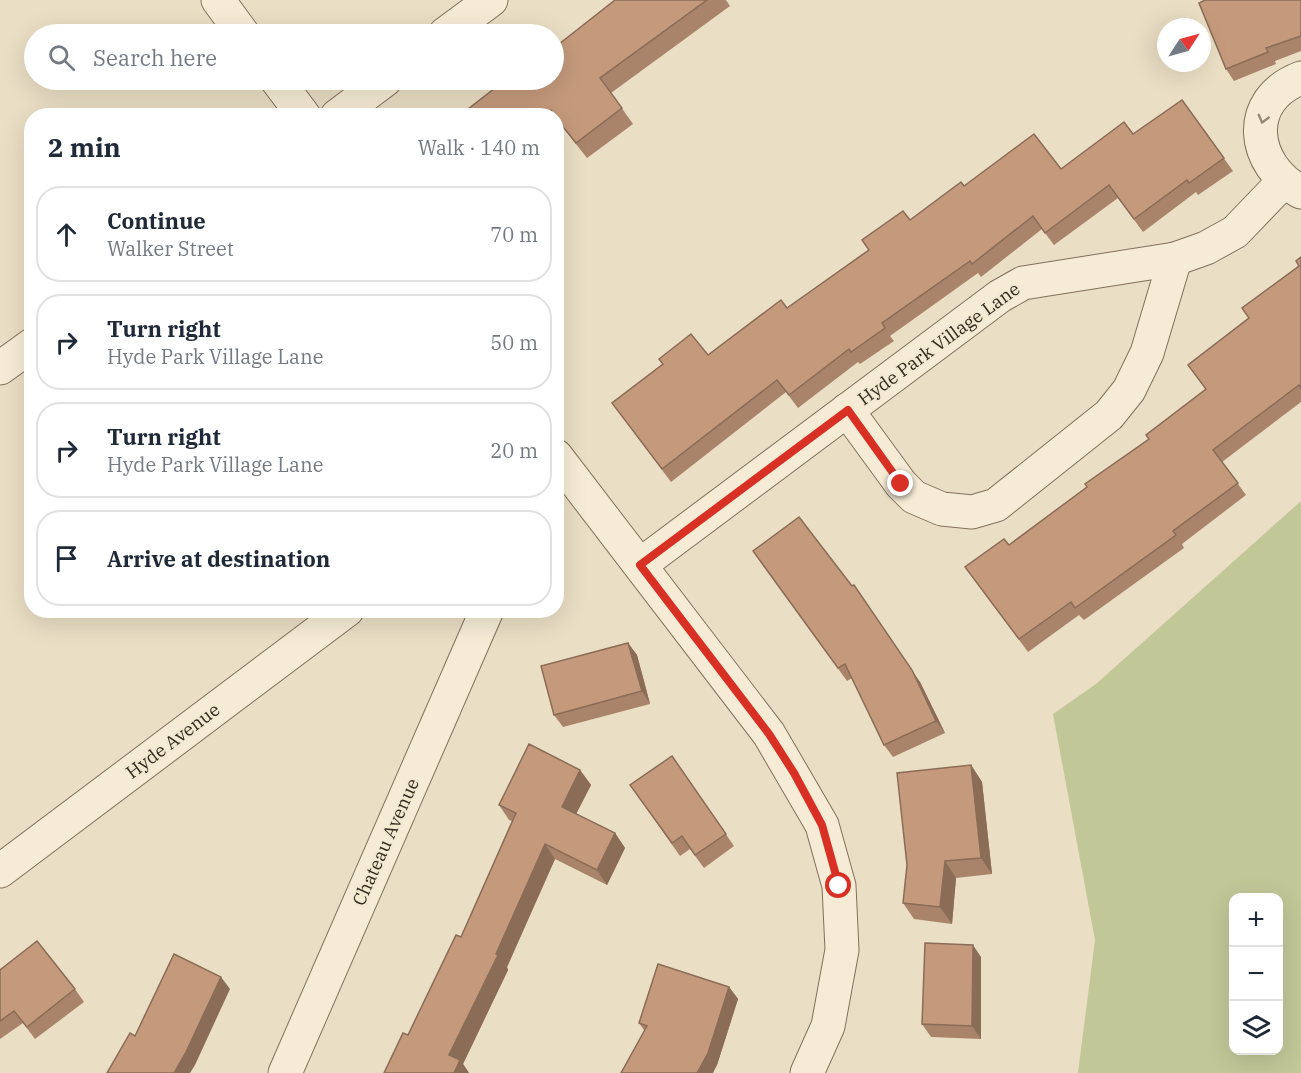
<!DOCTYPE html>
<html lang="en">
<head>
<meta charset="utf-8">
<style>
  body { margin:0; font-family:"IBM Plex Serif",serif; background:#f2f2f3; color:#1f2937 }
  .controls { position:absolute; right:18px; bottom:18px; display:grid; overflow:hidden; border-radius:12px; box-shadow:0 6px 24px #0002 }
  .controls button { width:54px; height:54px; display:grid; place-items:center; padding:0; border:0; border-bottom:2px solid #e0e1e3; background:#fff; color:#1f2937; font:30px sans-serif }
  .compass { position:absolute; left:1157px; top:18px; width:54px; height:54px; border-radius:50%; background:#fff; box-shadow:0 6px 24px #0002; rotate:54deg }
  .stop { position:absolute; width:18px; height:18px; margin:-14px; border:4px solid #d93025; border-radius:50%; background:#fff }
  .stop.end { background:#d93025; border-color:#fff; box-shadow:0 2px 6px #0008 }
  .list { margin:0; padding:0; list-style:none }
  h2 { display:flex; justify-content:space-between; align-items:center; height:78px; margin:0; padding:0 24px; font-size:26px }
  h2 small { font-size:20px; font-weight:400; color:#747a83 }
  .list li { display:grid; grid-template-columns:39px 1fr auto; gap:18px; align-items:center; box-sizing:border-box; height:96px; margin:0 12px 12px; padding:0 12px; border:2px solid #e0e1e3; border-radius:24px }
  .list b { display:block; font-size:22px; white-space:nowrap }
  .list p { margin:0; font-size:20px; white-space:nowrap; color:#747a83 }
  .list em { font-size:20px; font-style:normal; color:#747a83 }
  .icon { flex:none; width:33px; height:33px; fill:none; stroke:currentColor; stroke-width:2; stroke-linecap:round; stroke-linejoin:round }
  .map { position:relative; flex:none; width:1301px; height:1073px; overflow:hidden }
  .search { position:absolute; background:#fff; box-shadow:0 6px 24px #0002; left:24px; top:24px; width:540px; height:66px; display:flex; align-items:center; gap:15px; box-sizing:border-box; padding:0 21px; border-radius:33px; color:#747a83; font-size:22px }
  .panel { position:absolute; background:#fff; box-shadow:0 6px 24px #0002; left:24px; top:108px; width:540px; height:510px; border-radius:24px }
  .map>svg:first-child { display:block }
  .green { fill:#c2c798; fill-rule:evenodd }
  .lines { fill:none; stroke-linecap:round; stroke-linejoin:round }
  .minor-casing { stroke:#83705c; stroke-width:35 }
  .minor { stroke:#f6ecd6; stroke-width:33 }
  .wall { fill:#a9846b }
  .shaded-wall { fill:#8a6c57 }
  .building { fill:#c59a7c; stroke:#8a6c57; stroke-width:1.5 }
  .oneway { stroke:#958a7a }
  .route { stroke:#d93025; stroke-width:8 }
  .labels { text-anchor:middle; stroke-width:4.5; stroke-linejoin:round; paint-order:stroke }
  .street-label { font-size:18px; fill:#34291e; stroke:#f2e9d2 }
</style>
</head>
<body>
<div class="map">
<svg width="1301" height="1073" viewBox="0 0 1301 1073">
  <rect width="100%" height="100%" fill="#eadec4"/>
  <path class="green" d="M1301,501V1073H1078L1095,940L1053,714L1096,684ZM1234,898H1278V1050H1234Z"/>
  <g class="lines">
    <g class="minor-casing">
      <g id="minor">
        <path d="M218,0L243,34"/>
        <path d="M445,34L491,0"/>
        <path d="M1301,78C1243,100 1251,165 1301,192"/>
        <path d="M277,80L304,116"/>
        <path d="M337,116L385,80"/>
        <path d="M0,368L32,345"/>
        <path d="M847,410L901,484L914,497L942,509L972,512L996,505L1109,415L1129,390L1147,353L1175,259"/>
        <path d="M556,456L769,734L822,825L839,886L842,950L828,1026L807,1073"/>
        <path d="M640,565L1000,296L1023,283L1175,259L1206,248L1235,232L1283,182"/>
        <path d="M0,871L347,610"/>
        <path d="M285,1073L487,610"/>
      </g>
    </g>
    <use href="#minor" class="minor"/>
  </g>
  <g class="wall">
    <path d="M615,0H726L730,6L611,93L633,124L587,158L561,125L556,129V116H459L502,88Z"/>
    <path d="M1301,0V51L1275,61L1276,64L1234,81L1226,69Z"/>
    <path d="M1182,100L1233,171L1198,195L1196,192L1143,232L1118,198L1054,245L1042,229L981,277L978,273L890,336L894,341L860,364L858,362L798,408L786,392L671,482L612,403L708,355L787,308L910,220L964,186L1061,169L1133,134Z"/>
    <path d="M1301,257V402L1222,462L1246,495L1182,544L1184,548L1084,620L1079,615L1028,652L965,567L1009,545L1087,487L1149,439L1206,390L1188,365L1248,318L1299,266Z"/>
    <path d="M753,551L920,682L945,733L893,757L884,745L852,678L847,681Z"/>
    <path d="M628,643L637,655L650,704L563,727L554,715Z"/>
    <path d="M672,756L734,846L704,868L690,849L680,856L630,785Z"/>
    <path d="M971,765L982,782L992,874L956,878L952,924L914,919L903,903Z"/>
    <path d="M580,770L591,785L576,814L615,833L625,848L607,885L555,859L507,967L508,970L463,1064L469,1073H384L408,1035L461,937L512,821L509,820L499,805Z"/>
    <path d="M981,957V1039L931,1037L922,1024Z"/>
    <path d="M0,970L75,989L84,1002L35,1039L23,1023L0,1039Z"/>
    <path d="M729,987L738,999L717,1065L644,1030L639,1023Z"/>
  </g>
  <g class="shaded-wall">
    <path d="M854,585L920,682L945,733L936,721Z"/>
    <path d="M628,643L637,655L650,704L642,691Z"/>
    <path d="M971,765L982,782L992,874L981,858Z"/>
    <path d="M580,770L591,785L572,822L562,807Z"/>
    <path d="M615,833L625,848L607,885L597,870Z"/>
    <path d="M545,844L555,859L507,967L508,970L463,1064L469,1073H454L449,1055Z"/>
    <path d="M945,861L956,878L952,924L940,907Z"/>
    <path d="M973,945L981,957V1039L972,1026Z"/>
    <path d="M221,977L230,989L195,1065L190,1073H174Z"/>
    <path d="M729,987L738,999L717,1065L713,1073H697Z"/>
  </g>
  <g class="building">
    <path d="M615,0H707L600,78L622,108L576,143L556,118V116H555L551,110L544,116H459L499,85L502,88L512,80H554V48Z"/>
    <path d="M1205,0H1301V36L1266,48L1268,52L1226,69L1199,3Z"/>
    <path d="M1182,100L1224,158L1189,183L1187,180L1134,219L1109,185L1045,233L1033,216L972,264L970,261L882,323L885,328L851,352L849,349L789,395L777,380L662,469L612,403L663,364L659,359L691,334L708,355L781,300L787,308L869,250L862,240L903,211L910,220L961,182L964,186L1034,134L1061,169L1124,122L1133,134Z"/>
    <path d="M1301,257V388L1299,385L1213,450L1238,483L1173,531L1176,535L1075,608L1071,602L1019,639L965,567L1004,539L1009,545L1087,487L1085,484L1149,439L1146,435L1206,389L1188,365L1249,318L1242,308L1299,266L1296,261Z"/>
    <path d="M799,517L852,586L854,585L912,670L936,721L884,745L845,664L838,668L753,551Z"/>
    <path d="M628,643L642,691L554,715L541,666Z"/>
    <path d="M529,744L580,770L562,807L615,833L597,870L545,844L496,954L498,955L449,1055L460,1060L454,1073H384L403,1033L408,1035L456,935L461,937L516,813L499,805Z"/>
    <path d="M672,756L726,834L695,855L682,836L672,843L630,785Z"/>
    <path d="M971,765L981,858L945,861L940,907L903,903L907,865L897,773Z"/>
    <path d="M37,941L75,989L27,1027L14,1011L0,1021V970Z"/>
    <path d="M925,943L973,945L972,1026L922,1024Z"/>
    <path d="M174,954L221,977L186,1052L174,1073H107L130,1033L135,1036Z"/>
    <path d="M658,964L729,987L708,1053L697,1073H621L647,1026L639,1023Z"/>
  </g>
  <defs><path id="oneway-chevron" d="M-2-3.5L2.5 0L-2 3.5" fill="none" stroke-width="1.6" stroke-linecap="round" stroke-linejoin="round" transform="scale(1.5)"/></defs>
  <use class="oneway" href="#oneway-chevron" transform="translate(1263 119) rotate(105)"/>
  <g class="lines">
    <path class="route" d="M839,886L822,825L794,773L769,734L640,565L848,410L901,484"/>
  </g>
  <g class="labels">
    <g class="street-label">
      <text transform="translate(939 344) rotate(-36)" y="6">Hyde Park Village Lane</text>
      <text transform="translate(173 741) rotate(-37)" y="6">Hyde Avenue</text>
      <text transform="translate(386 842) rotate(-66)" y="6">Chateau Avenue</text>
    </g>
  </g>
</svg>
<div class="controls">
<button>+</button>
<button>−</button>
<button><svg class="icon" aria-label="layers" viewBox="0 0 24 24"><path d="M12 4l9 5-9 5-9-5zM3 14l9 5 9-5"/></svg></button>
</div>
<svg class="compass" viewBox="-18 -18 36 36"><path d="M0-13l5 13h-10z" fill="#e53935"/><path d="M0 13l5-13h-10z" fill="#747a83"/></svg>
<div class="stop" style="left:839px;top:886px"></div>
<div class="stop end" style="left:901px;top:484px"></div>
<div class="search"><svg class="icon" aria-label="search" viewBox="0 0 24 24"><circle cx="10" cy="10" r="6"/><path d="M15 15l6 6"/></svg>Search here</div>
<section class="panel">
<h2>2 min<small>Walk · 140 m</small></h2>
<ul class="list">
<li><svg class="icon" aria-label="ahead" viewBox="0 0 24 24"><path d="M12 20V5M6 11l6-6 6 6"/></svg><div><b>Continue</b><p>Walker Street</p></div><em>70 m</em></li>
<li><svg class="icon" aria-label="right" viewBox="0 0 24 24"><path d="M7 20v-9h11M14 6l5 5-5 5"/></svg><div><b>Turn right</b><p>Hyde Park Village Lane</p></div><em>50 m</em></li>
<li><svg class="icon" aria-label="right" viewBox="0 0 24 24"><path d="M7 20v-9h11M14 6l5 5-5 5"/></svg><div><b>Turn right</b><p>Hyde Park Village Lane</p></div><em>20 m</em></li>
<li><svg class="icon" aria-label="arrive" viewBox="0 0 24 24"><path d="M6 21V4h12l-3 4 3 4H6"/></svg><div><b>Arrive at destination</b></div></li>
</ul>
</section>
</div>
</body>
</html>
